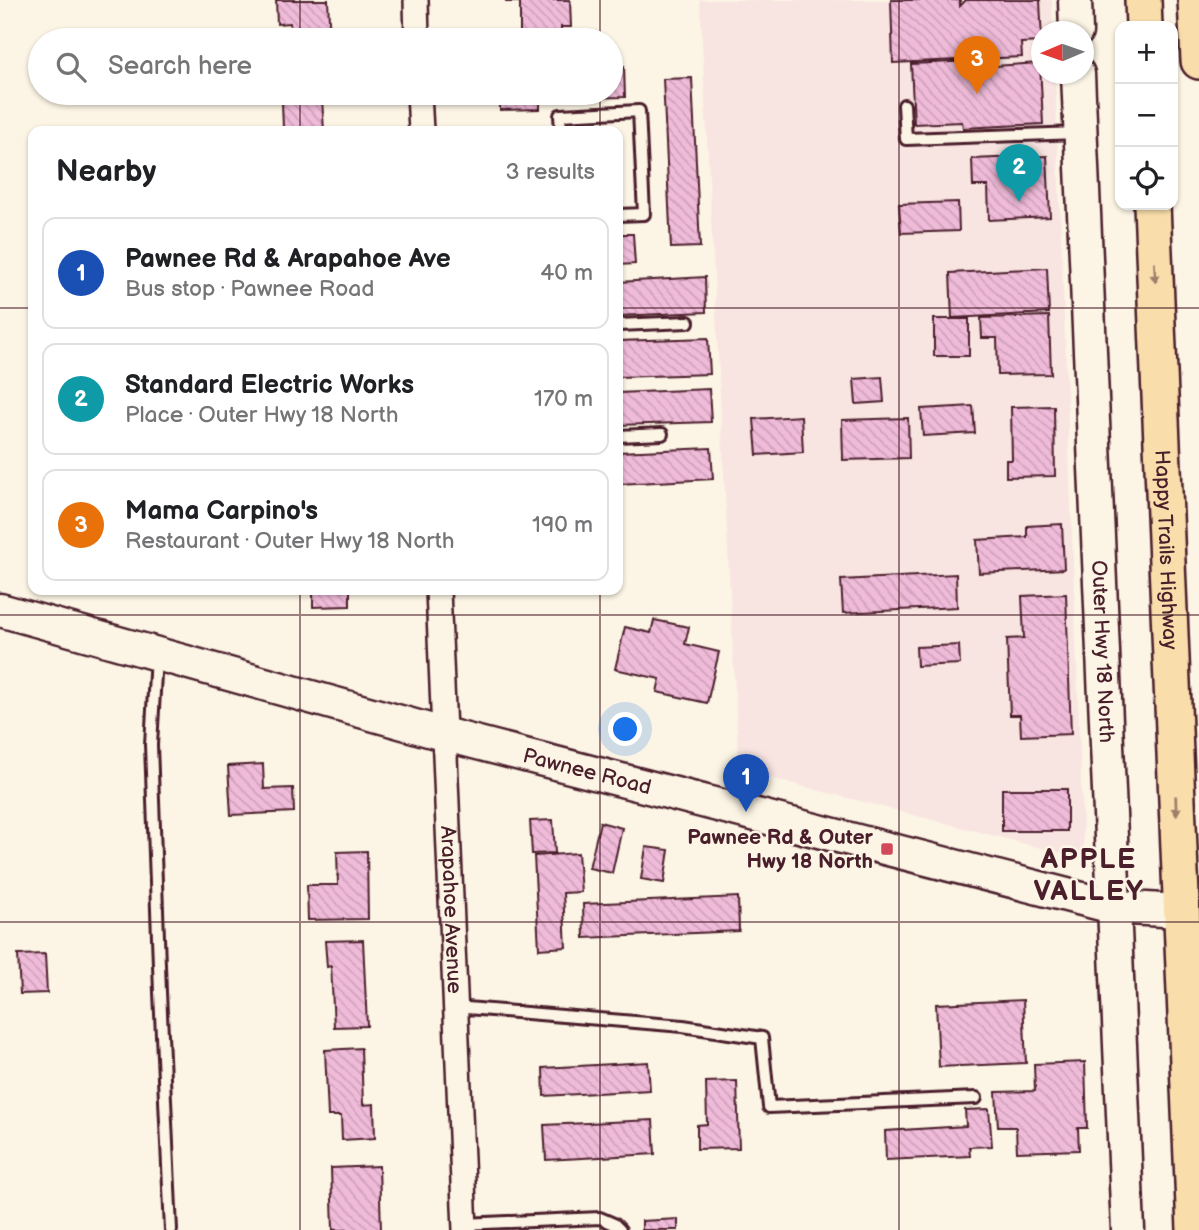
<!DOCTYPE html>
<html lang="en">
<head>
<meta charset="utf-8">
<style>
  body { margin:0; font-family:"Balsamiq Sans",sans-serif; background:#f6f6f6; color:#202124 }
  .controls { position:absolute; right:21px; top:21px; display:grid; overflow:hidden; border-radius:14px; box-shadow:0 2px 5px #0004 }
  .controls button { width:63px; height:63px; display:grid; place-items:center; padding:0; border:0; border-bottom:2px solid #e0e0e0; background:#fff; color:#202124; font:35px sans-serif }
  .compass { position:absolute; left:1031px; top:21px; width:63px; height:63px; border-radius:50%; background:#fff; box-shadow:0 2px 5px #0004; rotate:268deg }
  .you { position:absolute; left:626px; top:730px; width:24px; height:24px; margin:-18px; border:5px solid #fff; border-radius:50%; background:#1a73e8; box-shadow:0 0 0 10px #1a73e833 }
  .badge { display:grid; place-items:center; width:46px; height:46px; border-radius:50%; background:#d93025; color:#fff; font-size:23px; font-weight:700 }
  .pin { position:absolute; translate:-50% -58px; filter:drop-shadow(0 2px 4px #0008) }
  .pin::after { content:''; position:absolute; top:37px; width:24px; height:21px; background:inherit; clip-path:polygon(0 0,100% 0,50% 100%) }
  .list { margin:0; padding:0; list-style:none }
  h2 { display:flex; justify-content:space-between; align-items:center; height:91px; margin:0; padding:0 28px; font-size:30px }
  h2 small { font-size:23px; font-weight:400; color:#757577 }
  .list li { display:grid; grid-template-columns:46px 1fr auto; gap:21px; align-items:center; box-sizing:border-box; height:112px; margin:0 14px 14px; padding:0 14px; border:2px solid #e0e0e0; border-radius:14px }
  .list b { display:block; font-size:26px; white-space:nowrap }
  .list p { margin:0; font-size:23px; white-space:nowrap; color:#757577 }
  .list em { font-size:23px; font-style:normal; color:#757577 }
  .icon { flex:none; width:38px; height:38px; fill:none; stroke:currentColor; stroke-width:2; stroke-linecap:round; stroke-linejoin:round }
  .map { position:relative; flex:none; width:1199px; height:1230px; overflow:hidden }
  .search { position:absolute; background:#fff; box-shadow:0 2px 5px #0004; left:28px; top:28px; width:595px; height:77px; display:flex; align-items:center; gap:18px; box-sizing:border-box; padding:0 24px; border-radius:38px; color:#757577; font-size:26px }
  .panel { position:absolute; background:#fff; box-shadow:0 2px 5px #0004; left:28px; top:126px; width:595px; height:469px; border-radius:14px }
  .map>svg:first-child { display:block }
  .built { fill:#f8e4e1 }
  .building { fill:url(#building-back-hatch); stroke:#4a1f2b; stroke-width:2 }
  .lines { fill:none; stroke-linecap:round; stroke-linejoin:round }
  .lane-casing { stroke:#4a1f2b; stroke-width:16 }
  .street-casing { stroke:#4a1f2b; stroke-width:28 }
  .secondary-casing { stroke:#4a1f2b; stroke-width:37 }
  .primary-casing { stroke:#4a1f2b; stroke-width:40 }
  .lane { stroke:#fcf5e5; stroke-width:10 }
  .street { stroke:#fcf5e5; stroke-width:23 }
  .secondary { stroke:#fcf5e5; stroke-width:32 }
  .primary { stroke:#f9deab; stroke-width:35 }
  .oneway { fill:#a27e6b }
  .grid { fill:none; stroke:#4a1f2b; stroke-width:2; stroke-opacity:0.55 }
  .poi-dot { fill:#d1495b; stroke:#fcf5e5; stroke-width:2.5 }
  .labels { text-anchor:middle; stroke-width:5; stroke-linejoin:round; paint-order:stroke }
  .street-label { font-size:21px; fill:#4a1f2b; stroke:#fcf5e5 }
  .poi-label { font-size:21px; font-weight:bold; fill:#4a1f2b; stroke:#fcf5e5; text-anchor:end }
  .district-label { font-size:28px; font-weight:bold; letter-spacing:2px; fill:#4a1f2b; stroke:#fcf5e5 }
</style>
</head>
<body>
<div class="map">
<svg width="1199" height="1230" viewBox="0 0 1199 1230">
  <defs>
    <pattern id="building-back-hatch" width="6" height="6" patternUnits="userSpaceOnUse" patternTransform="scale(1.75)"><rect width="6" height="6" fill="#efbbd9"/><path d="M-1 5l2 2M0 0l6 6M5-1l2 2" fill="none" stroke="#cea0ba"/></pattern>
  </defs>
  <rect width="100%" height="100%" fill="#fcf5e5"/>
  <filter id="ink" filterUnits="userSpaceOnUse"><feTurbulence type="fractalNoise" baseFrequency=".0143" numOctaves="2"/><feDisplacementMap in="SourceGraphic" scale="14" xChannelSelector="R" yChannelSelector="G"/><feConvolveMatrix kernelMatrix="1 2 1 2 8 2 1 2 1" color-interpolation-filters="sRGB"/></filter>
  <g filter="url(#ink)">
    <path class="built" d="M700,0H1052L1053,31L1042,32V74H1055L1084,859L739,770Z"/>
    <g class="building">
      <path d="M276,0H328L330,40H291L290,23L277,24Z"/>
      <path d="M506,0H570L571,27H561V40H520V2H506Z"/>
      <path d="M891,0H960V6L966,0H1040L1042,42L1021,43L1022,57L893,63Z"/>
      <path d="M993,60V66L1040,63L1043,124L963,128L962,122L914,124L911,64Z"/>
      <path d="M611,66H624L625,97L540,99V109L500,110V93H611Z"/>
      <path d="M692,78L700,247L671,248L663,79Z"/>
      <path d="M322,99L324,131H298V128H283L282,102Z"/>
      <path d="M1047,156L1050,217L989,220L988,186H973L972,159Z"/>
      <path d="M958,202L959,231L901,233L899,204Z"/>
      <path d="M618,234H633L635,264L618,265Z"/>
      <path d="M1047,268L1049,313L952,318L950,273Z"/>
      <path d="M705,277L706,312L618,316V282Z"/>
      <path d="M1049,316L1051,374L998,375L997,338H982L981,318Z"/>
      <rect x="934" y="319" width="35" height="37"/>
      <path d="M708,338L710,374L618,377V341Z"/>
      <path d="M882,377L884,402L856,404L854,379Z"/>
      <path d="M709,389L711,422L618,425V393Z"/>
      <path d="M973,406L975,433L923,436L921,409Z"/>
      <path d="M1054,406L1055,476L1006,477V460H1012L1011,407Z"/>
      <path d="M801,416L803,452L757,455L754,419Z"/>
      <path d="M908,418L909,458L843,460L842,420Z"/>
      <path d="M711,448L713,479L618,484V452Z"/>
      <path d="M1062,524L1064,569L979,573L977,540L1027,537V526Z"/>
      <path d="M956,574L957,607L843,613L841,580Z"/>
      <path d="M313,590H350V606L313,607Z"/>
      <path d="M1066,594L1071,734L1021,736L1020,715H1010L1007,639L1024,638L1022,596Z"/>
      <path d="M654,620L689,627L685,644L719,652L707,703L657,692L660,679L615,669L625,627L651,633Z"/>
      <path d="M959,645L960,664L917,666L916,647Z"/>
      <path d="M263,764L264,789L293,788L294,812L231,815L228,766Z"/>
      <rect x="1002" y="789" width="65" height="42"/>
      <path d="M553,820L555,853L532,854L530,821Z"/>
      <path d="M600,822L622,828L612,873L589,868Z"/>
      <path d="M646,847L669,850L664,883L641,879Z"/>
      <path d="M367,851L368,919L308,920L307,885H338L337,852Z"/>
      <path d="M578,853L581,892L563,893L566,947L539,949L534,856Z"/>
      <path d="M738,897L739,931L584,938L583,904Z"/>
      <path d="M363,940L367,1026L334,1027L331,966L327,967L325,941Z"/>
      <path d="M45,954L47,993L20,994L18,955Z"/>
      <path d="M1023,1000L1026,1063L939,1067L936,1004Z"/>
      <path d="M361,1048L363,1105L374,1104L375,1138L342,1140L341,1116H328L325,1050Z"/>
      <path d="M648,1062L650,1090L544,1096L543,1068Z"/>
      <path d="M1085,1062L1087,1128H1078L1079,1150L1017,1152L1016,1127H998L996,1092L1035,1091L1034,1064Z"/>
      <path d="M737,1081L739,1148L697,1149V1125L707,1124L706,1082Z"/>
      <path d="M989,1109L992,1146L969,1147L970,1156L886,1160L885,1131L966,1126L965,1110Z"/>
      <path d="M653,1120L655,1154L546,1160L544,1125Z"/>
      <path d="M379,1166L381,1230H333L331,1168Z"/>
      <path d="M678,1219V1230H642V1221Z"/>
    </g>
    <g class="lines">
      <g class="lane-casing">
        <g id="lane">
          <path d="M904,105L906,139L1078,133"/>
          <path d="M561,131L560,115L639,111L644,214L618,215"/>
          <path d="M618,325L688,322"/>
          <path d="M618,436L662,434"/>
          <path d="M156,656L151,745L160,992L171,1230"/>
          <path d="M455,1007L683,1026L762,1038L769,1107L976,1098"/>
          <path d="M464,1224L600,1218L614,1224L620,1230"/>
        </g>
      </g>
      <g class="street-casing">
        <g id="street">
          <path d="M416,0L417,40"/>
          <path d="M419,93L421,131"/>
          <path id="s1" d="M438,590L465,1230"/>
        </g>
      </g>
      <g class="secondary-casing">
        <g id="secondary">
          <path d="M1075,0L1076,32"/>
          <path id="s2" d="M1078,74L1128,1230"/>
          <path id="s3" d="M0,610L443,734L1113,907L1180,911"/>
        </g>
      </g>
      <g class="primary-casing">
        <g id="primary">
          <path d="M1143,0L1144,26"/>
          <path d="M1196,0L1199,61"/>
          <path id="s4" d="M1152,205L1195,1230"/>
        </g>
      </g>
      <use href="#lane" class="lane"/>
      <use href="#street" class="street"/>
      <use href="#secondary" class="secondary"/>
      <use href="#primary" class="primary"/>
    </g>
    <defs><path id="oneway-solid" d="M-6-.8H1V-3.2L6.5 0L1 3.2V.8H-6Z" transform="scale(1.75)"/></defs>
    <g class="oneway">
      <use href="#oneway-solid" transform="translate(1155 273) rotate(87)"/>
      <use href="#oneway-solid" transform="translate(1176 806) rotate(88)"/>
    </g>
  </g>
  <path class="grid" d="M300,0V40M600,0V40M899,0V1230M300,93V131M600,93V131M0,308H33M618,308H1199M300,590V1230M600,590V1230M0,615H1199M0,922H1199"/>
  <rect class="poi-dot" x="880" y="842" width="14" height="14" rx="3.5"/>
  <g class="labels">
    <g class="street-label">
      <text dy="7" stroke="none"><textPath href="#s4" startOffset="345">Happy Trails Highway</textPath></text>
      <text dy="7" stroke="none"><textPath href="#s2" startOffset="578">Outer Hwy 18 North</textPath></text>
      <text dy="7" stroke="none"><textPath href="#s3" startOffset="609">Pawnee Road</textPath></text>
      <text dy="7" stroke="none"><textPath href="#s1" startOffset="320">Arapahoe Avenue</textPath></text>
    </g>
    <g class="poi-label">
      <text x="873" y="844">Pawnee Rd &amp; Outer<tspan x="873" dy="24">Hwy 18 North</tspan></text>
    </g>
    <g class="district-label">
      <text x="1089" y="868">APPLE<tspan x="1089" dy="32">VALLEY</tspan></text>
    </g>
  </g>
</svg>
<div class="controls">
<button>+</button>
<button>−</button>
<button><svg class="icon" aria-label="locate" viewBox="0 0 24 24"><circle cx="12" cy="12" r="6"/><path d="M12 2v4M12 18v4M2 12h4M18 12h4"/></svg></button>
</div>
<svg class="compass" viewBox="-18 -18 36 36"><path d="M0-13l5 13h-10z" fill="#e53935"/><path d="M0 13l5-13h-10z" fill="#757577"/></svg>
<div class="you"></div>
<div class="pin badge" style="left:746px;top:812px;background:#1a4fb4">1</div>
<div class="pin badge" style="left:1019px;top:202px;background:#0f9aa8">2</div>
<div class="pin badge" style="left:977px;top:94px;background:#e8710a">3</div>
<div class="search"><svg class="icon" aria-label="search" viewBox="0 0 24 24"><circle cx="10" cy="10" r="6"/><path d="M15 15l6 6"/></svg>Search here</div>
<section class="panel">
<h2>Nearby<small>3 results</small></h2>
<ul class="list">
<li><span class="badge" style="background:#1a4fb4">1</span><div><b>Pawnee Rd &amp; Arapahoe Ave</b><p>Bus stop · Pawnee Road</p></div><em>40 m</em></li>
<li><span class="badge" style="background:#0f9aa8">2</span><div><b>Standard Electric Works</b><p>Place · Outer Hwy 18 North</p></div><em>170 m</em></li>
<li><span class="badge" style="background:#e8710a">3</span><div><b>Mama Carpino's</b><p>Restaurant · Outer Hwy 18 North</p></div><em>190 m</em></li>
</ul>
</section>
</div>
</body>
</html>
